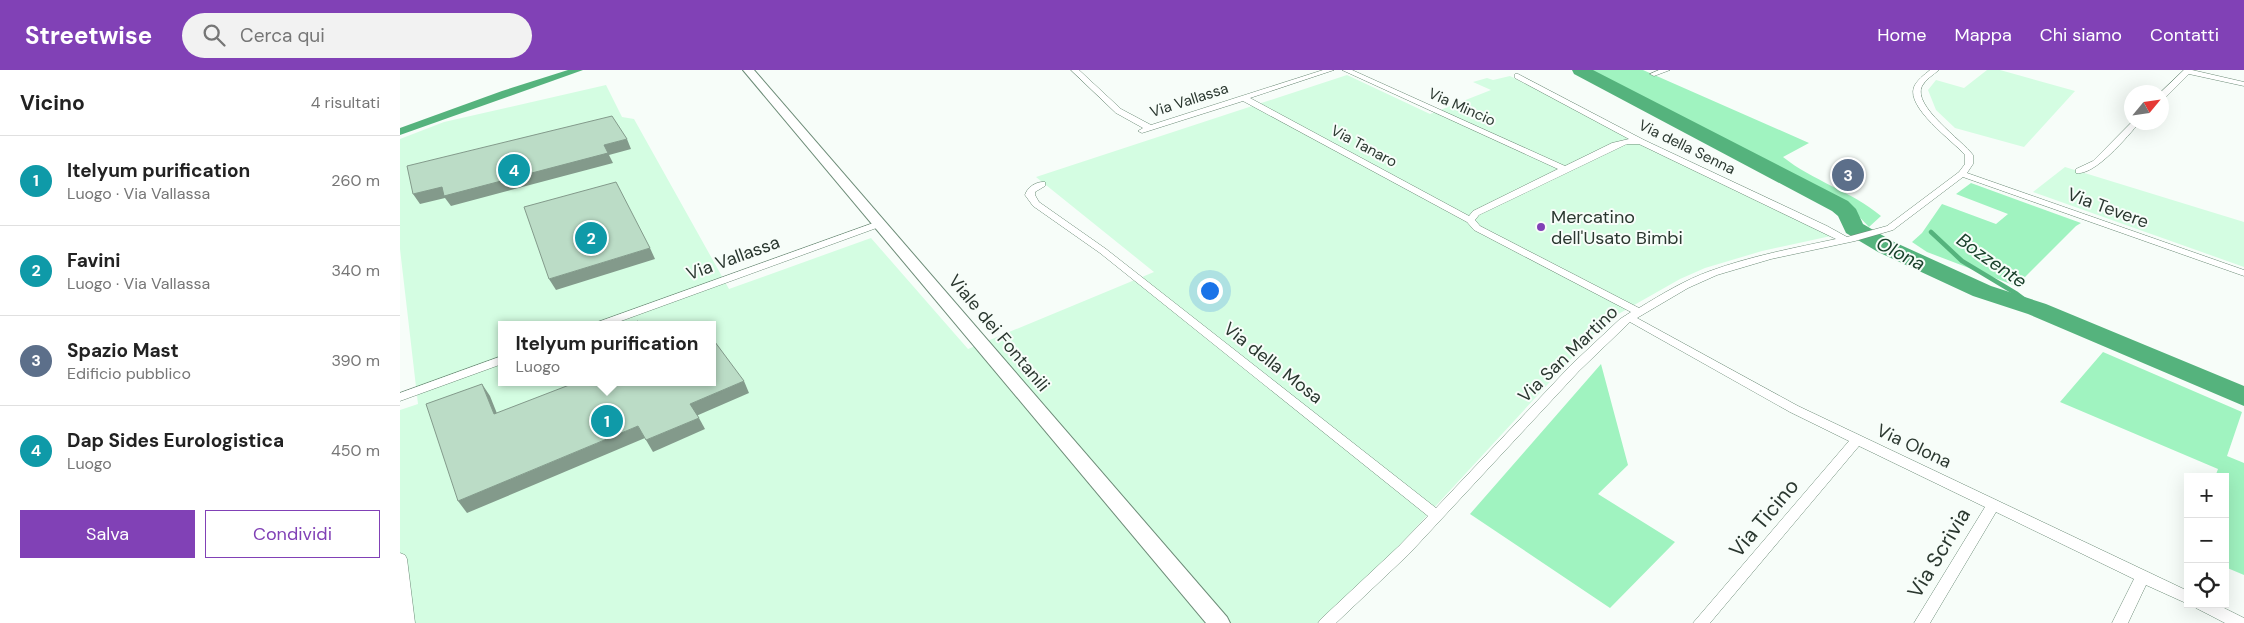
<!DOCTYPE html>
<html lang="it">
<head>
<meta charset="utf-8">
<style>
  body { margin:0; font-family:"DM Sans",sans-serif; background:#f2f2f2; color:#222 }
  .controls { position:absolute; right:15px; bottom:15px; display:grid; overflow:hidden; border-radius:0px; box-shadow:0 5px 20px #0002 }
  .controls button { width:45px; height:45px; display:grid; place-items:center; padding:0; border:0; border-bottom:1px solid #e0e0e0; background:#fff; color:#222; font:25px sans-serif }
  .compass { position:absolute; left:1724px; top:15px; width:45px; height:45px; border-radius:50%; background:#fff; box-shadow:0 5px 20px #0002; rotate:61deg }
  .you { position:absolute; left:809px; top:220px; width:18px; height:18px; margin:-12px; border:4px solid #fff; border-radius:50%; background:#1a73e8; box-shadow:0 0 0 8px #1a73e833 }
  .badge { display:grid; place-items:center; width:32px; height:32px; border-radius:50%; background:#8141b6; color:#fff; font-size:16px; font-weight:700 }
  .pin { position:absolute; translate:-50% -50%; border:2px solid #fff; box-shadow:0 1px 5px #0006 }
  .popup { position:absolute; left:98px; top:251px; width:218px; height:65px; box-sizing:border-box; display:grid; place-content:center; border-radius:0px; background:#fff; filter:drop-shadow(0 1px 4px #0005); font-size:16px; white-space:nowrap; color:#767676 }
  .popup b { font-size:19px; color:#222 }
  .popup::after { content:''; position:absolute; left:50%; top:100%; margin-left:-10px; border:10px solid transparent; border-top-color:#fff }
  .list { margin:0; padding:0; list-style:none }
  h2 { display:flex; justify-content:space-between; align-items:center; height:65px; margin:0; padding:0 20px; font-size:21px }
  h2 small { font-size:16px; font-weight:400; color:#767676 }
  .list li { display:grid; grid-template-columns:32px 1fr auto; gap:15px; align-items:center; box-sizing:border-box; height:90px; padding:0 20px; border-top:1px solid #e0e0e0 }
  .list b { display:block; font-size:19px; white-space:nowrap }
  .list p { margin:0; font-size:16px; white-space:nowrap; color:#767676 }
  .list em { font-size:16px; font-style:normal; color:#767676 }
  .actions { display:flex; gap:10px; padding:15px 20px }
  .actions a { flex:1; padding:11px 0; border:1px solid #8141b6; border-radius:0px; text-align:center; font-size:18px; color:#8141b6 }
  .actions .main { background:#8141b6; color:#fff }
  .icon { flex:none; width:28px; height:28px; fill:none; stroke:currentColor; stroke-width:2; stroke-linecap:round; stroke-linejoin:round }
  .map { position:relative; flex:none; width:1844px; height:553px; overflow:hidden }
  header { display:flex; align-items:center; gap:30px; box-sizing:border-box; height:70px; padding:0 25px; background:#8141b6; color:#fff }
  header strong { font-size:24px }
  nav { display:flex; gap:28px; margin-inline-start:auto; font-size:18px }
  .search { width:350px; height:45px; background:#f2f2f2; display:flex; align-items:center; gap:12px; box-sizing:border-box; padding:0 18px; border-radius:28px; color:#767676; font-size:19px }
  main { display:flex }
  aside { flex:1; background:#fff }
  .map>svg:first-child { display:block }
  .built { fill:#d4fde2; fill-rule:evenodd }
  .green { fill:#a0f3c0 }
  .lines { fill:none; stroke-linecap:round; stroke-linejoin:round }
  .stream { stroke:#55b37d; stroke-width:4.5 }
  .canal { fill:#55b37d; fill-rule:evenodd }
  .river { fill:#55b37d; fill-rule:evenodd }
  .minor-casing { stroke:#6c8b77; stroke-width:1 }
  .secondary-casing { stroke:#6c8b77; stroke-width:2 }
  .minor { fill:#fff; fill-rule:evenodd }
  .secondary { fill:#fff; fill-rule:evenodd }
  .shaded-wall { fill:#839a8b }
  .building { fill:#bbdcc6; stroke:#839a8b }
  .poi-dot { fill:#8141b6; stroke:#f7fdf9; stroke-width:2 }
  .labels { text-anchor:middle; stroke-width:4; stroke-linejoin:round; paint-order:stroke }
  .far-street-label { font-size:15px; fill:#2a372f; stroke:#f7fdf9 }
  .street-label { font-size:18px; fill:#2a372f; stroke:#f7fdf9 }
  .poi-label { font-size:18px; fill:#2a372f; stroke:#f7fdf9; text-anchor:start }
  .water-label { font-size:19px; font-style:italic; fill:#1a412b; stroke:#f7fdf9 }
  .near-street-label { font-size:21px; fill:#2a372f; stroke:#f7fdf9 }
</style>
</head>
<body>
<header>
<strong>Streetwise</strong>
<div class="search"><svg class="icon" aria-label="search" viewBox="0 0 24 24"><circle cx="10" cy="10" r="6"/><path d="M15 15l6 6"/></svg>Cerca qui</div>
<nav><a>Home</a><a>Mappa</a><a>Chi siamo</a><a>Contatti</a></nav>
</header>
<main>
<aside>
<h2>Vicino<small>4 risultati</small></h2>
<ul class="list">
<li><span class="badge" style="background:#0f9aa8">1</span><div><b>Itelyum purification</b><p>Luogo · Via Vallassa</p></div><em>260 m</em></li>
<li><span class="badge" style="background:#0f9aa8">2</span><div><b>Favini</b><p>Luogo · Via Vallassa</p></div><em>340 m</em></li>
<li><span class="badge" style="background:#5c6f8a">3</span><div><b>Spazio Mast</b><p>Edificio pubblico</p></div><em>390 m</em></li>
<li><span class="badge" style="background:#0f9aa8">4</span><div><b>Dap Sides Eurologistica</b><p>Luogo</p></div><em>450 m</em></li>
</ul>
<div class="actions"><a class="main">Salva</a><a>Condividi</a></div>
</aside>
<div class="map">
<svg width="1844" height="553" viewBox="0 0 1844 553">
  <rect width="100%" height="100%" fill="#f7fdf9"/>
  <g class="built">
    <path d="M1587,0H1600L1675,21L1624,77L1555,58L1536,40L1528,20L1536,10L1564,18Z"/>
    <path d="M947,5L1030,44L1091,20L1073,12L1087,8L1093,10L1110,6L1431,166L1362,181L1305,198L1280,209L1206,251L928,553H0V340L18,334L0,179V69L44,52L206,15L222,47L234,49L329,219L471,168L568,279L754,202L636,107ZM102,255H312V312H102Z"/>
    <path d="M1665,97L1844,152V197L1633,122Z"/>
  </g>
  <g class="green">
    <path d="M1191,0H1243L1409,73L1383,87C1413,111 1451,121 1481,146L1469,157L1445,132L1427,121Z"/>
    <path d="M1571,113L1681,153L1676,156L1616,216L1527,182L1512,172L1522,163L1542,134L1596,154L1608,144L1556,124Z"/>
    <path d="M1703,282L1842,342L1827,386L1844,393V505L1825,497V407H1815L1818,399L1660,332Z"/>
    <path d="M1201,294L1228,395L1198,424L1275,472L1210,538L1070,444Z"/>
  </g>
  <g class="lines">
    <path class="stream" d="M1531,162L1562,191L1617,224L1637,239"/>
    <path class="canal" d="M168,0H183L0,65V58L102,21Z"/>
    <path class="river" d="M1172,0H1193L1448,131L1456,139L1463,154L1494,172L1591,216L1646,234L1844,316V336L1628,244L1573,226L1478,182L1446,163L1438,146L1432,141L1174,4Z"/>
    <g class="minor-casing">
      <g id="minor">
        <path d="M671,0H679L721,39L751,55L923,0H934L850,28L1069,146L1073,141L1158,99L942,0H952L1165,96L1212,73L1229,69L1115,8V4H1118L1244,70L1427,156L1447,167L1487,156L1559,102L1565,94V85C1553,71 1506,38 1514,17C1517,10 1524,5 1530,0H1539C1533,5 1526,9 1522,16C1512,36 1562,70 1573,85V94L1567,103L1844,200V206L1563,107L1493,160L1455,171L1371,189L1317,205L1288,218L1237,248L1398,336L1788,521V534L1746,515L1728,553H1712L1734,509L1596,442L1530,553H1514L1585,437L1459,376L1310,553H1293L1449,371L1390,342L1230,252L1179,301L1009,484L936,553H918L921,549L999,476L1028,446L700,183L633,136L625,125C627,117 637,111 645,112V116L635,122V125L639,132L706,179L1036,438L1171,295L1220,249L1231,242L1074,160L1067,152L843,31L742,63L738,61L743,58L716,43ZM1227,74H1239L1436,169C1394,178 1351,186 1310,201C1285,210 1262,224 1239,238L1080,156L1075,150L1079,145Z"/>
        <path d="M1259,0H1270L1254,6L1250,4Z"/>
        <path d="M1784,0H1792L1844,12V16L1789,4L1765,28H1762L1761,22Z"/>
        <path d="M1732,52H1740C1727,67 1695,106 1676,103V99L1693,91Z"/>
        <path d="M479,151L484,154L482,156L210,255H194L195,253Z"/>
        <path d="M102,286V294L0,331V323Z"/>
        <path d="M0,483L5,485L7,489L15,553H0Z"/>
        <path d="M1794,534H1816L1844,548V553H1825L1796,538Z"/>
      </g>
    </g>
    <g class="secondary-casing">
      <path id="secondary" d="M343,0H354L827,547L830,553H806Z"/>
    </g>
    <use href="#minor" class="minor"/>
    <use href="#secondary" class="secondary"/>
  </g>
  <g class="shaded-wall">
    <path d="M227,69L231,79L209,85L213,93L51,136L45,128L20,134L13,124Z"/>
    <path d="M250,178L255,189L156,220L149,209Z"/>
    <path d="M344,311L349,323L296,346L290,334Z"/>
    <path d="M82,314L90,326L102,356L94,344Z"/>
    <path d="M299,348L305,359L253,382L246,370Z"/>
    <path d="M238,356L245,368L67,443L58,431Z"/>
  </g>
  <g class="building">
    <path d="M212,46L227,69L204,75L208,83L44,126L42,117L13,124L7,96Z"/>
    <path d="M216,112L250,178L149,209L124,137Z"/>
    <path d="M238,251L240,255H227Z"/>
    <path d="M312,268L344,311L290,334L299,348L246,370L238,356L58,431L26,334L82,314L94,344L177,312H312Z"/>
  </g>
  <circle class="poi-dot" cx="1141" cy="157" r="5"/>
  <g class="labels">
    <g class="far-street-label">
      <text transform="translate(789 30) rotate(-18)" y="5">Via Vallassa</text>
      <text transform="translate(1062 37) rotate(24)" y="5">Via Mincio</text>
      <text transform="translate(964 76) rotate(28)" y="5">Via Tanaro</text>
      <text transform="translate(1287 77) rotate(26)" y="5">Via della Senna</text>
    </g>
    <g class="street-label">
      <text transform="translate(1708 138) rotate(20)" y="6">Via Tevere</text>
      <text transform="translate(333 188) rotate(-20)" y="6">Via Vallassa</text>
      <text transform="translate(599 263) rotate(50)" y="6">Viale dei Fontanili</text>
      <text transform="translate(1168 284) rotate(-44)" y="6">Via San Martino</text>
      <text transform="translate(873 293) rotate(38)" y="6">Via della Mosa</text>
      <text transform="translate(1514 376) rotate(25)" y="6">Via Olona</text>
    </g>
    <g class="poi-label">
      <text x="1151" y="153">Mercatino<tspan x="1151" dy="21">dell'Usato Bimbi</tspan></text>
    </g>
    <g class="water-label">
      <text transform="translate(1501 183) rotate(27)" y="7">Olona</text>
      <text transform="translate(1592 190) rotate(35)" y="7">Bozzente</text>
    </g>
    <g class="near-street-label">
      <text transform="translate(1364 448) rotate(-50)" y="7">Via Ticino</text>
      <text transform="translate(1539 483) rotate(-59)" y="7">Via Scrivia</text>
    </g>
  </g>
</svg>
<div class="controls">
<button>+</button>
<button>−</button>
<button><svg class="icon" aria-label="locate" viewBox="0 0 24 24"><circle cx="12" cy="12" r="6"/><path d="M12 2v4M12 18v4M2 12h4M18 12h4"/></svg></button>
</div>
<svg class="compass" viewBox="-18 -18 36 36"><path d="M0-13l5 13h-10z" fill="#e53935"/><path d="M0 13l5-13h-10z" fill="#767676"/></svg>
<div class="you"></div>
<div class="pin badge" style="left:207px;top:351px;background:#0f9aa8">1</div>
<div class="popup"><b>Itelyum purification</b>Luogo</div>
<div class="pin badge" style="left:191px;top:168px;background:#0f9aa8">2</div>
<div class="pin badge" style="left:1448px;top:105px;background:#5c6f8a">3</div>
<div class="pin badge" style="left:114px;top:100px;background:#0f9aa8">4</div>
</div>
</main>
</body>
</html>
